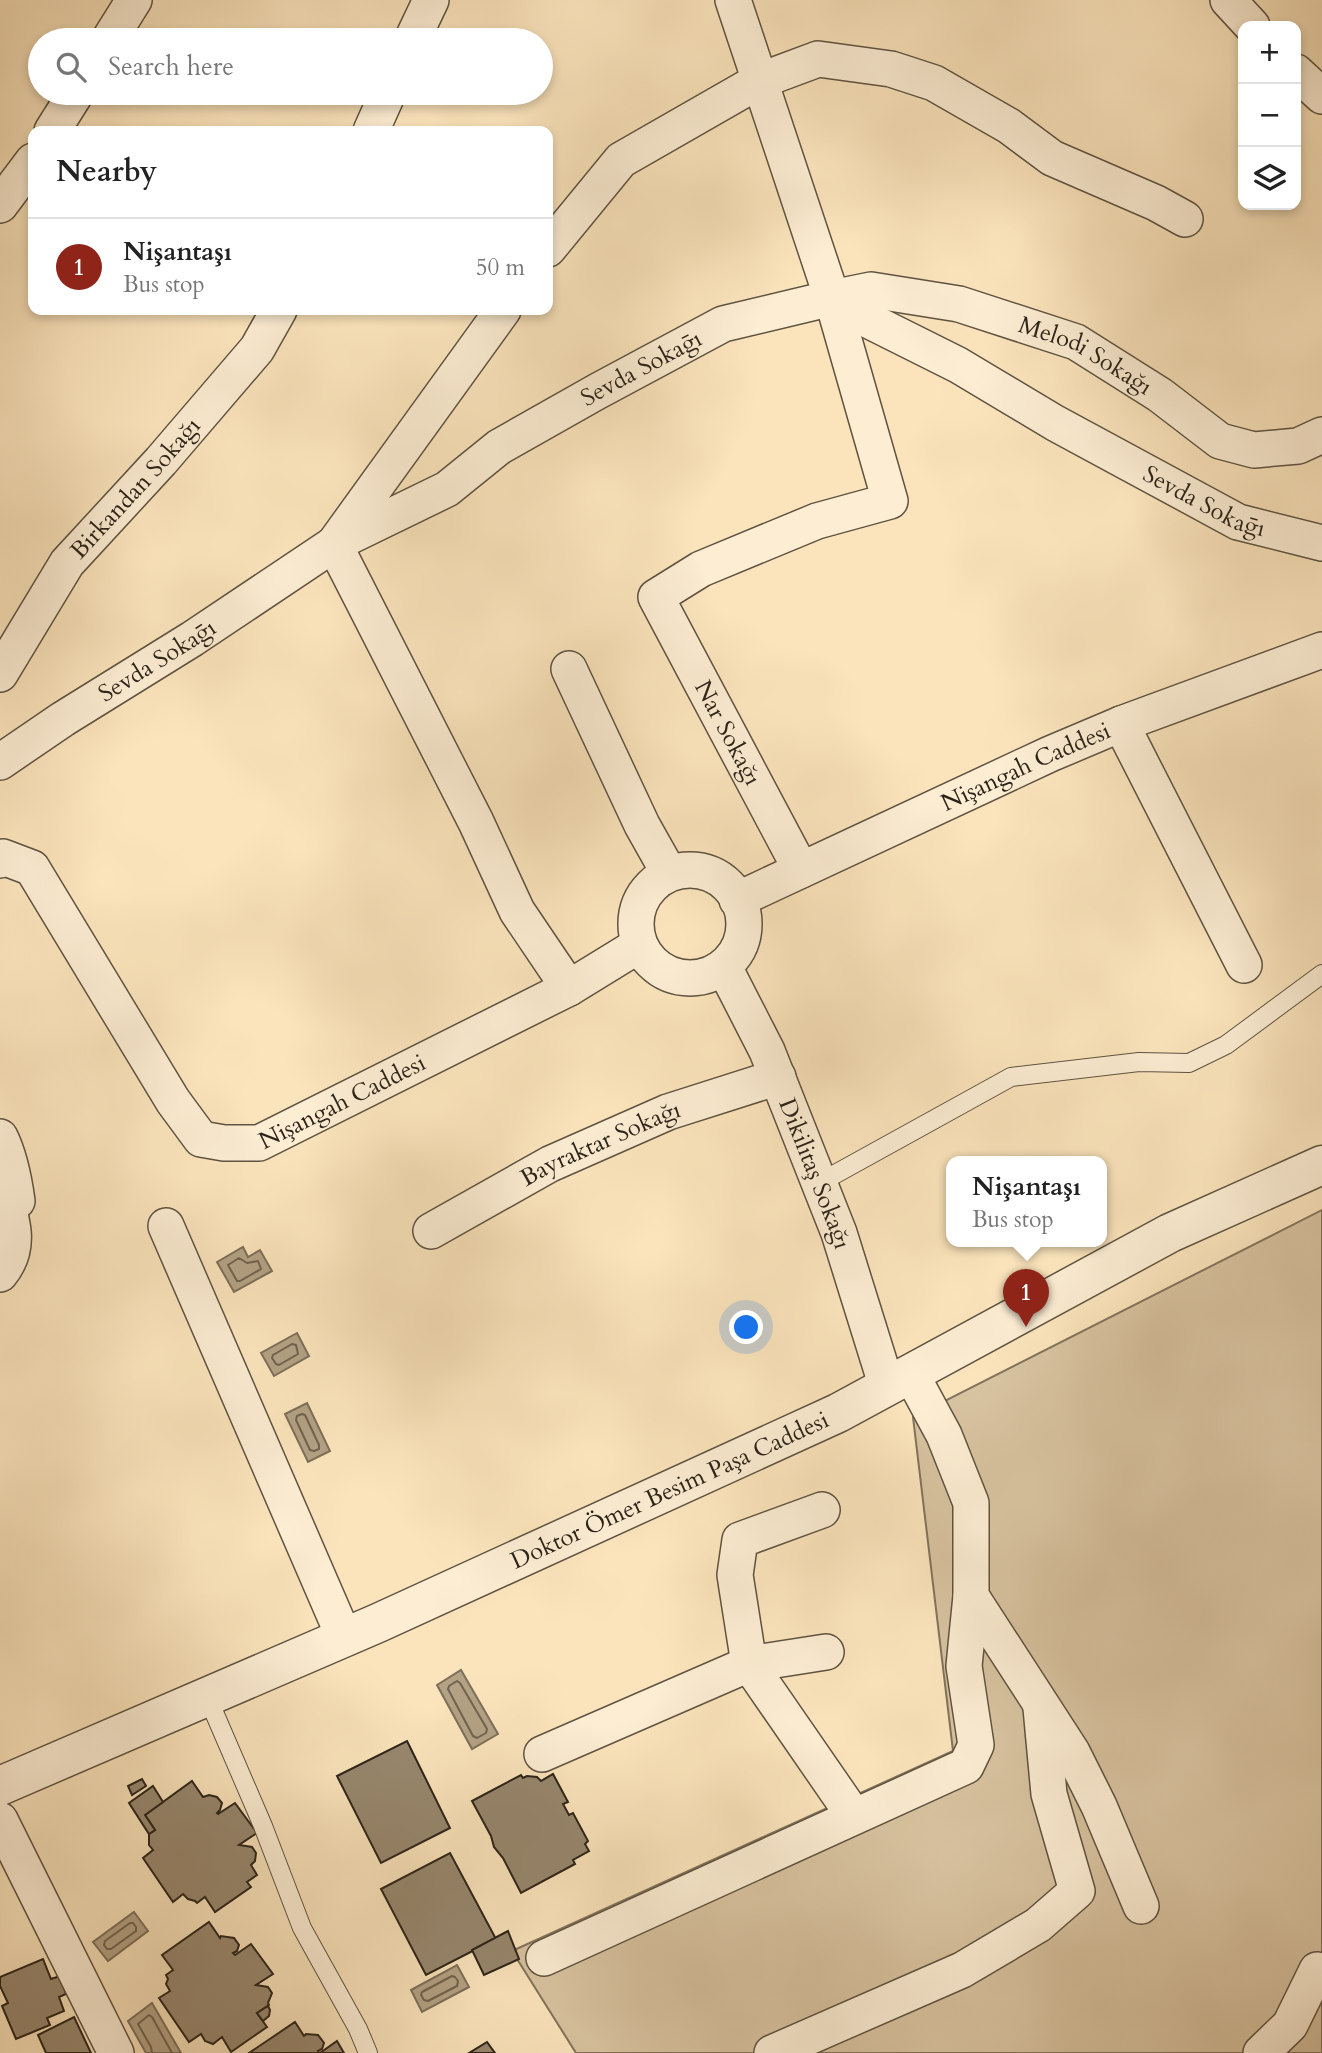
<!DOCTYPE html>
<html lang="en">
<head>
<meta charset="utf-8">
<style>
  body { margin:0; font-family:Cardo,serif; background:#f6f6f6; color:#222 }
  .controls { position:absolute; right:21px; top:21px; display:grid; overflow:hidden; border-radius:14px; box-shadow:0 4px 10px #0003 }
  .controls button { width:63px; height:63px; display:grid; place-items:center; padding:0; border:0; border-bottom:2px solid #e0e0e0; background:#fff; color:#222; font:35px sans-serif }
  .you { position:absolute; left:747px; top:1328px; width:24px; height:24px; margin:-18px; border:5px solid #fff; border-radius:50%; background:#1a73e8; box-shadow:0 0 0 10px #1a73e833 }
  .badge { display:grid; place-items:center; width:46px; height:46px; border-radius:50%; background:#8f2418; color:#fff; font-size:23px; font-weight:700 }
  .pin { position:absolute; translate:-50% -58px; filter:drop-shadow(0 2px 4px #0008) }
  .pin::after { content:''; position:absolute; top:37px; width:24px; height:21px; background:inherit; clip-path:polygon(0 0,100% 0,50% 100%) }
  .popup { position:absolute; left:946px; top:1156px; width:161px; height:91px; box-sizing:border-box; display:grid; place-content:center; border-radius:14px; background:#fff; filter:drop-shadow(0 2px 5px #0005); font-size:23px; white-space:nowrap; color:#767676 }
  .popup b { font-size:26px; color:#222 }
  .popup::after { content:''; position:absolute; left:50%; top:100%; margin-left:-14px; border:14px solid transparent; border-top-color:#fff }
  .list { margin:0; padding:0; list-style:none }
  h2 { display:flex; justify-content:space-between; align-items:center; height:91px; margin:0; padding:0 28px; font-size:30px }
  h2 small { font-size:23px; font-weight:400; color:#767676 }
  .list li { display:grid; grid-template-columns:46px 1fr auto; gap:21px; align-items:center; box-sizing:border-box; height:98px; padding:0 28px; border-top:2px solid #e0e0e0 }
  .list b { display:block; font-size:26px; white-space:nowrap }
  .list p { margin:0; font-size:23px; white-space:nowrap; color:#767676 }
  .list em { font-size:23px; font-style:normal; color:#767676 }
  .icon { flex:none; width:38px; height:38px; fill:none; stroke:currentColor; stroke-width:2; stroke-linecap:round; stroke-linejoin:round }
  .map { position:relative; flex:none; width:1322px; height:2053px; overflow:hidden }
  .search { position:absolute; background:#fff; box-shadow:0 4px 10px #0003; left:28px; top:28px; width:525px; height:77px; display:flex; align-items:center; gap:18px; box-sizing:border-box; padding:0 24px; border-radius:38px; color:#767676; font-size:26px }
  .panel { position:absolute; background:#fff; box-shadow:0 4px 10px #0003; left:28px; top:126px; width:525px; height:189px; border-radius:14px }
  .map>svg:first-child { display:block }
  .green { fill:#d8c3a0; stroke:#82735c; stroke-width:2 }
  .water { fill:#b4a285; stroke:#7d6f5a; stroke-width:2 }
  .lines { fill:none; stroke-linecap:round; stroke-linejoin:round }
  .shore { stroke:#70624f; stroke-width:2 }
  .building { fill:#97876e; stroke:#2b2319; stroke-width:2 }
  .service-casing { stroke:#5f5342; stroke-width:20 }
  .minor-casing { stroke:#5f5342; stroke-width:38 }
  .tertiary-casing { stroke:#5f5342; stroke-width:41 }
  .service { stroke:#fcedd3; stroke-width:18 }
  .minor { stroke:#fcedd3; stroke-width:35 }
  .tertiary { stroke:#fcedd3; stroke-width:38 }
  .labels { text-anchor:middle; stroke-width:7; stroke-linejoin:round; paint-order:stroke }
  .street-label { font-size:24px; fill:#2b2319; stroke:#fcedd3 }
</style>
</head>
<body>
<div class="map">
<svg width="1322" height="2053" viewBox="0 0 1322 2053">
  <rect width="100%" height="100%" fill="#fbe4bc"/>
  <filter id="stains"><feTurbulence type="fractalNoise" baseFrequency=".00286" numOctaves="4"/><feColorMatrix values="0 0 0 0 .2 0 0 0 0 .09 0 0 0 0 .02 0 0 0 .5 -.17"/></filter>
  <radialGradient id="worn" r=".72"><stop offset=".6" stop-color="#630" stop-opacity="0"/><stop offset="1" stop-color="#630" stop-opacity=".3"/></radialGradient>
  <path class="green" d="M1322,1210V2053H576L512,1951L953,1751L913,1417Z"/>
  <g class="water">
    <path d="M243,1247L248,1257L260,1250L272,1271L234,1292L217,1262Z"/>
    <path d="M297,1333L309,1356L274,1376L261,1353Z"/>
    <path d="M307,1403L330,1451L308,1462L285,1414Z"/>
    <path d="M461,1670L498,1734L472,1749L437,1685Z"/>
    <path d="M134,1912L148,1931L108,1961L93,1942Z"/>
    <path d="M457,1965L469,1987L422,2012L411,1990Z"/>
    <path d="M152,2003L181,2053H146L128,2021Z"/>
  </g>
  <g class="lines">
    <g class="shore">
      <path d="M239,1258L247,1263L258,1261L261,1269L240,1281H237L228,1265Z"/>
      <path d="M292,1344L296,1345L298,1354L279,1365L276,1364L272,1358L273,1355Z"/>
      <path d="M302,1414L305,1415L319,1445V1449L314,1451L310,1450L296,1420L297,1416Z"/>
      <path d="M457,1681L460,1683L487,1729L486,1733L477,1738L473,1736L448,1689L449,1686Z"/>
      <path d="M130,1923H133L136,1927V1931L111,1949H107L104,1945L105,1941Z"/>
      <path d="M452,1976L455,1977L458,1981L457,1986L428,2001L424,2000L421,1995L422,1992Z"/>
      <path d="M152,2053L151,2047L138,2024L149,2015L152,2017L172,2053"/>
    </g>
  </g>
  <g class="building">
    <path d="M407,1741L450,1828L381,1863L337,1776Z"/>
    <path d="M553,1774L568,1802L563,1804L569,1815L573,1813L588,1841L585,1844L589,1851L573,1860L575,1864L521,1893L503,1858L494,1847L491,1836L472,1801L521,1775L523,1778L527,1776L537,1777L541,1781Z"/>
    <path d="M142,1779L146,1786L132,1795L128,1786Z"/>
    <path d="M192,1781L203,1797L209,1795L217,1797L222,1803L220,1810L217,1813L218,1814L235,1803L257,1833L239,1845L252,1847L256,1853L255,1861L251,1865L257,1875L247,1882L251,1887L215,1912L205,1897L197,1903L195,1901L188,1899L183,1894L173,1902L143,1858L153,1850L149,1845V1834L155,1830L145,1815Z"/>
    <path d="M153,1786L163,1802L145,1815L155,1830L149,1834L129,1803Z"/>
    <path d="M450,1853L496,1939L426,1975L381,1889Z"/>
    <path d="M209,1922L220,1938L221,1936L234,1938L239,1945L237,1951L233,1953L235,1955L251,1944L273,1974L256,1985L268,1987L272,1993L268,2003L269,2005L257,2013L267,2027L231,2052L222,2037L213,2044L205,2041L201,2034L189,2042L159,1998L170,1991L166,1984L168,1979L166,1975L173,1970L162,1955Z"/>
    <path d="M508,1931L519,1959L484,1975L472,1950Z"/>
    <path d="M43,1959L51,1979L60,1976L66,1994L59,1997L64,2011L47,2018L50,2025L16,2039L2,2006L8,2003L0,1986V1977Z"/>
    <path d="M268,2006L270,2010L269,2016L263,2021L257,2013Z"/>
    <path d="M74,2017L91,2053H46L38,2035Z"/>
    <path d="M295,2022L304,2036L306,2034L318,2035L324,2043L322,2049L318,2051L319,2053H249Z"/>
    <path d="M337,2041L344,2053H320Z"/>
    <path d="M487,2042L495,2053H469Z"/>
  </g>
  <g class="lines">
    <g class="service-casing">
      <g id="service">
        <path d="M819,1183L1011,1077L1139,1062L1189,1063L1226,1045L1322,974"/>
        <path d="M207,1696L263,1826L302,1928L358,2029L368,2053"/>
      </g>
    </g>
    <g class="minor-casing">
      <g id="minor">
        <path id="s1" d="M733,0L832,298L890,501L817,521L701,569L656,597L801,870"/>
        <path d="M1228,0L1252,26"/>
        <path d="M109,40L134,0"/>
        <path d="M412,40L431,0"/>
        <path d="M1296,72L1322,96"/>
        <path d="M52,131L76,93"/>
        <path d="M371,131L388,93"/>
        <path d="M0,205L33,161"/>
        <path d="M548,249L621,160L759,81L818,59L891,69L934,83L1009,126L1052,158L1156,203L1185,219"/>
        <path id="s2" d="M832,298L871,290L959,304L1076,342L1160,395L1220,441L1254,450L1298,446L1322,435"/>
        <path d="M503,310L334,544L476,822L517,911L569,988"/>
        <path d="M569,669L642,825L669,873"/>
        <path id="s3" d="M0,674L67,563L161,461L257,349L279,310"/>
        <path d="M1121,724L1244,965"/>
        <path id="s4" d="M0,762L63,719L192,639L334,544L447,489L499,447L598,391L723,324L832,298L858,315L958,365L1055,423L1238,522L1322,543"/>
        <path id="s5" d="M0,860L3,857L32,868L173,1101L201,1139L224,1143H259L569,988L639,945"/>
        <circle cx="690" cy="924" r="54"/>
        <path id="s6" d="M737,900L1050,754L1121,724L1322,650"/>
        <path id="s7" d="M724,967L767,1051L839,1233L887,1387"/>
        <path d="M0,1137C10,1157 14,1179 17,1201"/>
        <path d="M0,1180C9,1213 25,1244 0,1274"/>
        <path d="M166,1226L344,1637"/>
        <path id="s8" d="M431,1231L550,1164L668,1112L778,1077"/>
        <path d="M911,1374L944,1435L971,1503V1596L1072,1752L1099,1806L1141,1906"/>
        <path d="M822,1510L740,1540L735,1575L749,1664L854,1816"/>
        <path d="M542,1754L749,1664L826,1652"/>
        <path d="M0,1820L116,2053"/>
        <path d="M544,1958L966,1766L976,1745L964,1666L971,1596"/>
        <path d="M772,2053L962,1970L1038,1925L1077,1891L1049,1794L1041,1708"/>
        <path d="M1261,2053L1290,2025L1317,1970"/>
      </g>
    </g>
    <g class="tertiary-casing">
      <g id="tertiary">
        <path id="s9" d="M0,1786L378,1623L838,1413L1170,1233L1322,1165"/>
      </g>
    </g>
    <use href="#service" class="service"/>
    <use href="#minor" class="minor"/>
    <use href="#tertiary" class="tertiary"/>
  </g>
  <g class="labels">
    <g class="street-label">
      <text dy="8" stroke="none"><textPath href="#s2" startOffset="266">Melodi Sokağı</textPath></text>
      <text dy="8" stroke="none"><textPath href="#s4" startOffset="754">Sevda Sokaḡı</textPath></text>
      <text dy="8" stroke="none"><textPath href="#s3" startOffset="231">Birkandan Sokağı</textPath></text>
      <text dy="8" stroke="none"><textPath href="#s4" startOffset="1384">Sevda Sokaḡı</textPath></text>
      <text dy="8" stroke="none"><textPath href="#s4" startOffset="187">Sevda Sokaḡı</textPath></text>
      <text dy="8" stroke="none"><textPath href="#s1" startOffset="933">Nar Sokağı</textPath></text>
      <text dy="8" stroke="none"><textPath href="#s6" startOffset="318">Nişangah Caddesi</textPath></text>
      <text dy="8" stroke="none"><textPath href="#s5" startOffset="506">Nişangah Caddesi</textPath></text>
      <text dy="8" stroke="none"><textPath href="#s8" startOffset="191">Bayraktar Sokağı</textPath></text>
      <text dy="8" stroke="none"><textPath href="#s7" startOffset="226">Dikilitaş Sokağı</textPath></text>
      <text dy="8" stroke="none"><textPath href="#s9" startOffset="732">Doktor Ömer Besim Paşa Caddesi</textPath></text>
    </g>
  </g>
  <rect width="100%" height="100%" filter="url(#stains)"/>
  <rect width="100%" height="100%" fill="url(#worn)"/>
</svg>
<div class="controls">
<button>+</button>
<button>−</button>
<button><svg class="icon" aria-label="layers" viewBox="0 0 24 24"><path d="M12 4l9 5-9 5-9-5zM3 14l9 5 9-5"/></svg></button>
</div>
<div class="you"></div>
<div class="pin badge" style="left:1026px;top:1327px">1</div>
<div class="popup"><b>Nişantaşı</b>Bus stop</div>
<div class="search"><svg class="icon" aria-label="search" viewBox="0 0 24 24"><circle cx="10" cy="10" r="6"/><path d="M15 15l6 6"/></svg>Search here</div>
<section class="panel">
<h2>Nearby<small></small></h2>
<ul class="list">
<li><span class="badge">1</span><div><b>Nişantaşı</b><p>Bus stop</p></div><em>50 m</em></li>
</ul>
</section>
</div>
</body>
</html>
